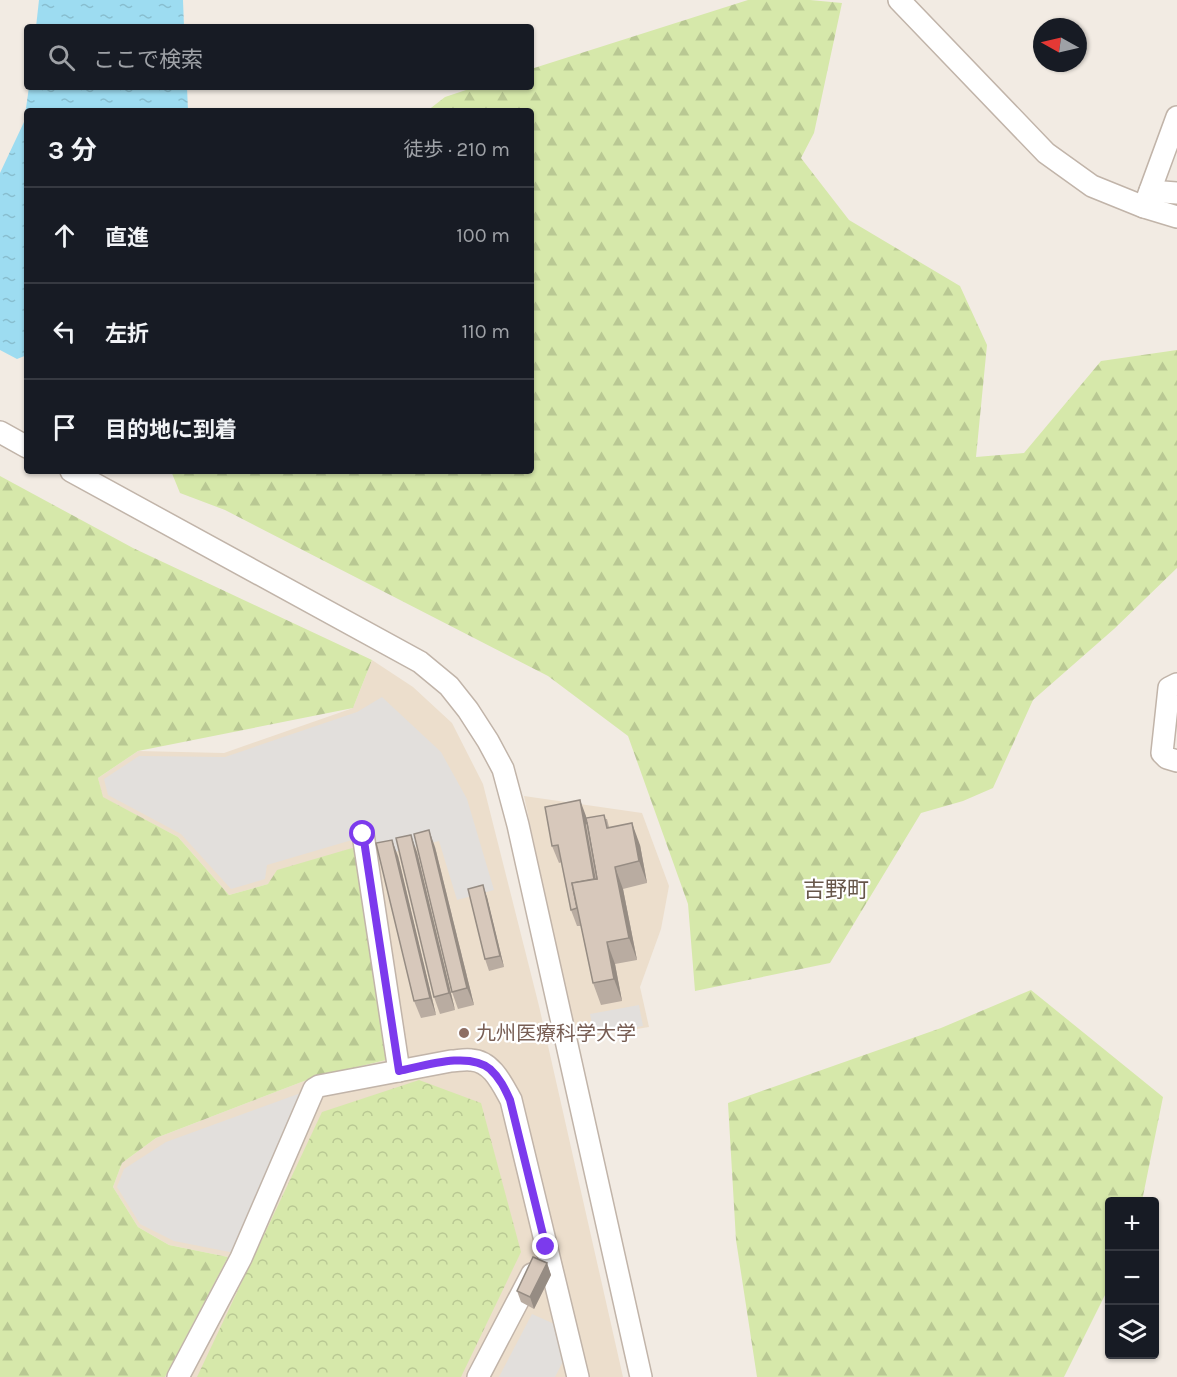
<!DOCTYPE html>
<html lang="ja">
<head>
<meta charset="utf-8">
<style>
  body { margin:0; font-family:Karla,"Noto Sans JP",sans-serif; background:#20242c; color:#f1f3f6 }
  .controls { position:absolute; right:18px; bottom:18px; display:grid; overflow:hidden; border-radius:6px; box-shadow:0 2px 4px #0004 }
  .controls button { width:54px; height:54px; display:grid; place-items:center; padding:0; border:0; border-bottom:2px solid #363941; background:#171b24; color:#f1f3f6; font:30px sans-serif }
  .compass { position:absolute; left:1033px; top:18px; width:54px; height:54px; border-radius:50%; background:#171b24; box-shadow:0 2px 4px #0004; rotate:278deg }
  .stop { position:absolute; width:18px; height:18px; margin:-14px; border:4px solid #7c3aed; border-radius:50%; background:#fff }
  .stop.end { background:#7c3aed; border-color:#fff; box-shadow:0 2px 6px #0008 }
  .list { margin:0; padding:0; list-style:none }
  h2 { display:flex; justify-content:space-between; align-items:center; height:78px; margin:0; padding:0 24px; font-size:26px }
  h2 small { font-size:20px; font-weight:400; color:#9ea1a6 }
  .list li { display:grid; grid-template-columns:39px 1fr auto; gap:18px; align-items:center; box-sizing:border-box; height:96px; padding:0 24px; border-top:2px solid #363941 }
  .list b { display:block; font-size:22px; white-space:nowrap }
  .list em { font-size:20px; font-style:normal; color:#9ea1a6 }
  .icon { flex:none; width:33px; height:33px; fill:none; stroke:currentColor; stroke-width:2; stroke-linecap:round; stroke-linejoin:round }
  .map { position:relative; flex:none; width:1177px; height:1377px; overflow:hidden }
  .search { position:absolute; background:#171b24; box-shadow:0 2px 4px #0004; left:24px; top:24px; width:510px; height:66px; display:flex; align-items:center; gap:15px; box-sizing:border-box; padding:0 21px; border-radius:6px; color:#9ea1a6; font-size:22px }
  .panel { position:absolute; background:#171b24; box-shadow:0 2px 4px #0004; left:24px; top:108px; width:510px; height:366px; border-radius:6px }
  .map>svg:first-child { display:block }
  .education { fill:#ecdecc }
  .forest { fill:url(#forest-firs) }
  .park { fill:url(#park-crowns) }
  .parking { fill:#e2dfdc }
  .water { fill:url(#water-ripples) }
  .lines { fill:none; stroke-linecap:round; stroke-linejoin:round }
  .minor-casing { stroke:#c1b4a9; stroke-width:24 }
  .minor { stroke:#fff; stroke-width:21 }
  .wall { fill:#b9aca1 }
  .shaded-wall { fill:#968c83 }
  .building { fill:#d7c8bb; stroke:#968c83; stroke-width:1.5 }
  .route { stroke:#7c3aed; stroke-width:8 }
  .education-dot { fill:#8d6e63; stroke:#fff; stroke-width:2 }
  .labels { text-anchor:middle; stroke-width:4.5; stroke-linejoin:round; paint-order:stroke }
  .education-label { font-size:20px; fill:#785e54; stroke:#fff; text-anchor:start }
  .quarter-label { font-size:22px; fill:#67574a; stroke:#fff }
</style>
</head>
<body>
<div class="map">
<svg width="1177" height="1377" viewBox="0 0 1177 1377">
  <defs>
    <pattern id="forest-firs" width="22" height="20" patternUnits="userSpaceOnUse" patternTransform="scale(1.5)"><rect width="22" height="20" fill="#d6e8aa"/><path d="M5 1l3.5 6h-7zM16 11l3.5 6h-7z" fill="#b9c893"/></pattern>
    <pattern id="park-crowns" width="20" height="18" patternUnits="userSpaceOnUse" patternTransform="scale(1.5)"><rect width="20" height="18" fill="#d6e8aa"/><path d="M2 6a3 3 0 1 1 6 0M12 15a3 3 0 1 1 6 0" fill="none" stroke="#b9c893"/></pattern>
    <pattern id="water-ripples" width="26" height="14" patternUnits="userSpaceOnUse" patternTransform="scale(1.5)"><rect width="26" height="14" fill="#9ddcf1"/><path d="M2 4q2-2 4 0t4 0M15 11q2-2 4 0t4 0" fill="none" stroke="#88becf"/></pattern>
  </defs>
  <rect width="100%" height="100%" fill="#f2ebe3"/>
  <g class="education">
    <path d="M372,660L413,687L452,723L483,784L539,1006L623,1377H165L228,1257L169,1245L138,1227L113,1187L122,1163L156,1138L312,1078L386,1060L359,846L268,884L229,895L178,837L102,797L98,778L138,751L224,753L353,708Z"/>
    <path d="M524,796L642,813L669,886L661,929L640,987L649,1027L576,1039Z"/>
  </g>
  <g class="forest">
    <path d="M748,0H810L842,3L814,133L801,158L849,220L960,286L987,345L976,457L1024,453L1101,361L1177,350V568L1114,629L1033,700L993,788L963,801L921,813L830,963L695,991L688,904L628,736L548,676L225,510L180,493L171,471H531V111H427L445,97L475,87H531V69Z"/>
    <path d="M0,476L133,548L372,660L353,708L138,751L98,778L103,797L178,837L229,895L268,884L277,870L359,846L386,1060L312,1078L156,1138L122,1163L113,1187L138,1227L169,1245L228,1257L165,1377H0Z"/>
    <path d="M1031,990L1163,1097L1142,1201L1110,1202L1109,1287L1064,1377H757L736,1240L728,1103L941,1028Z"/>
  </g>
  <path class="park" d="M419,1080L481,1103L521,1252L461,1377H197L322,1112Z"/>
  <g class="parking">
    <path d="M382,697L441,752L467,799L494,890L457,900L439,841L374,857L369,835L267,865L265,879L231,889L181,834L108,795L104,779L139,756L225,757L357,712Z"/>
    <path d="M639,1005L643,1026L594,1034L590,1014Z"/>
    <path d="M309,1090L235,1253L174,1241L140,1224L117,1187L124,1169L166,1142Z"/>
    <path d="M532,1314L577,1334L555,1377H499Z"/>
  </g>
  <g class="water">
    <path d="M39,0H183L184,27H36Z"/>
    <path d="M29,87H187L188,111H27V355L17,359L0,350V173L24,122Z"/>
  </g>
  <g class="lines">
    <g class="minor-casing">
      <g id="minor">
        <path d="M899,0L1046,153L1092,186L1144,207L1177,217"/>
        <path d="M1150,191L1177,193"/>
        <path d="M1144,207L1177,117"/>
        <path d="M0,432L27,447"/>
        <path d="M71,471L420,662L449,686L468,710L488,741L503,769L518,825L641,1377"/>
        <path d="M1177,684L1169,688L1162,753L1167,758L1177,761"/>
        <path d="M363,834L399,1071"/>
        <path d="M178,1377L241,1258L314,1089L319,1086L451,1061C457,1061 464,1059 471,1060C492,1061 502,1084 511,1100L578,1377"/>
        <path d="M478,1377L532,1274"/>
      </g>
    </g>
    <use href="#minor" class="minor"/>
  </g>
  <g class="wall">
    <path d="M587,818L607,819L609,827L640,845L647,883L623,889L637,960L615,964L622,1001L601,1005L593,983L581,926H577L571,910L562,862L559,863L552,846Z"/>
    <path d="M435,847L474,1005L458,1009L452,992Z"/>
    <path d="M417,852L455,1010L440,1014L434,997Z"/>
    <path d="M398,856L436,1015L421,1018L414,1001Z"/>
    <path d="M487,897L504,967L489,971L485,959Z"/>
    <path d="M547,1263L551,1275L534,1309L521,1302L517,1291Z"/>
  </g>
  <g class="shaded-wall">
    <path d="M580,800L586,816L599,890L595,885Z"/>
    <path d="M632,823L640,845L647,883L639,861Z"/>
    <path d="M429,830L435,847L474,1005L467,988Z"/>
    <path d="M411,835L417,852L455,1010L449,993Z"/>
    <path d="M392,840L398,856L436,1015L430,998Z"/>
    <path d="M615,867L623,889L637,960L629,938Z"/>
    <path d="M483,885L487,897L504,967L500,956Z"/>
    <path d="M607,942L615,964L622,1001L614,979Z"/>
    <path d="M547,1263L551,1275L534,1309L530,1297Z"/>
  </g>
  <g class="building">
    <path d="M580,800L594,879L572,883L577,908L571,910L558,845L552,846L545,807Z"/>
    <path d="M604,815L607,828L632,823L639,861L615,867L629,938L607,942L614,979L593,983L572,883L597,879L586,818Z"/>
    <path d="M587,823L597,879H595L585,824Z"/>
    <path d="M429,830L467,988L452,992L414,834Z"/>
    <path d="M411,835L449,993L434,997L396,838Z"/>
    <path d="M392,840L430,998L414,1001L376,843Z"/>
    <path d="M483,885L500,956L485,959L468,889Z"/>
    <path d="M533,1257L547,1263L530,1297L517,1291Z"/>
  </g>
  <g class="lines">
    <path class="route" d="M363,834L399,1071C424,1066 469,1051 490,1069C500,1078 505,1089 510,1100L546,1247"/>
  </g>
  <circle class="education-dot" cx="464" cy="1033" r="6"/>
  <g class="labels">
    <g class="education-label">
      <text x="476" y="1040">九州医療科学大学</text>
    </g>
    <g class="quarter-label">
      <text x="836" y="897">吉野町</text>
    </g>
  </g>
</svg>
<div class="controls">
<button>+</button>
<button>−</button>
<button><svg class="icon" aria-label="layers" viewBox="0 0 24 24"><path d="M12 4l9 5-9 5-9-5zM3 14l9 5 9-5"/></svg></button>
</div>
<svg class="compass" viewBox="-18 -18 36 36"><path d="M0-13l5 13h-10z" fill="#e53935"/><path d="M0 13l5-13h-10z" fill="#9ea1a6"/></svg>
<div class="stop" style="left:363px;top:834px"></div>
<div class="stop end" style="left:546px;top:1247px"></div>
<div class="search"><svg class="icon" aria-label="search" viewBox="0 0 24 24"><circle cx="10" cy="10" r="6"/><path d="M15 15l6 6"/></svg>ここで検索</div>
<section class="panel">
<h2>3 分<small>徒歩 · 210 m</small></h2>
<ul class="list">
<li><svg class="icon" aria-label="ahead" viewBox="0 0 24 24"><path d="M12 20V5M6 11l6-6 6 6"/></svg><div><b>直進</b></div><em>100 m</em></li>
<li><svg class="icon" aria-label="left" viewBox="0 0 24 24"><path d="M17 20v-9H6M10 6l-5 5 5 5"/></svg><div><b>左折</b></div><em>110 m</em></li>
<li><svg class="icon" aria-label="arrive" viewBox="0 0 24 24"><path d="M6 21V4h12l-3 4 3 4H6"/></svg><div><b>目的地に到着</b></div></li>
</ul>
</section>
</div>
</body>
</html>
